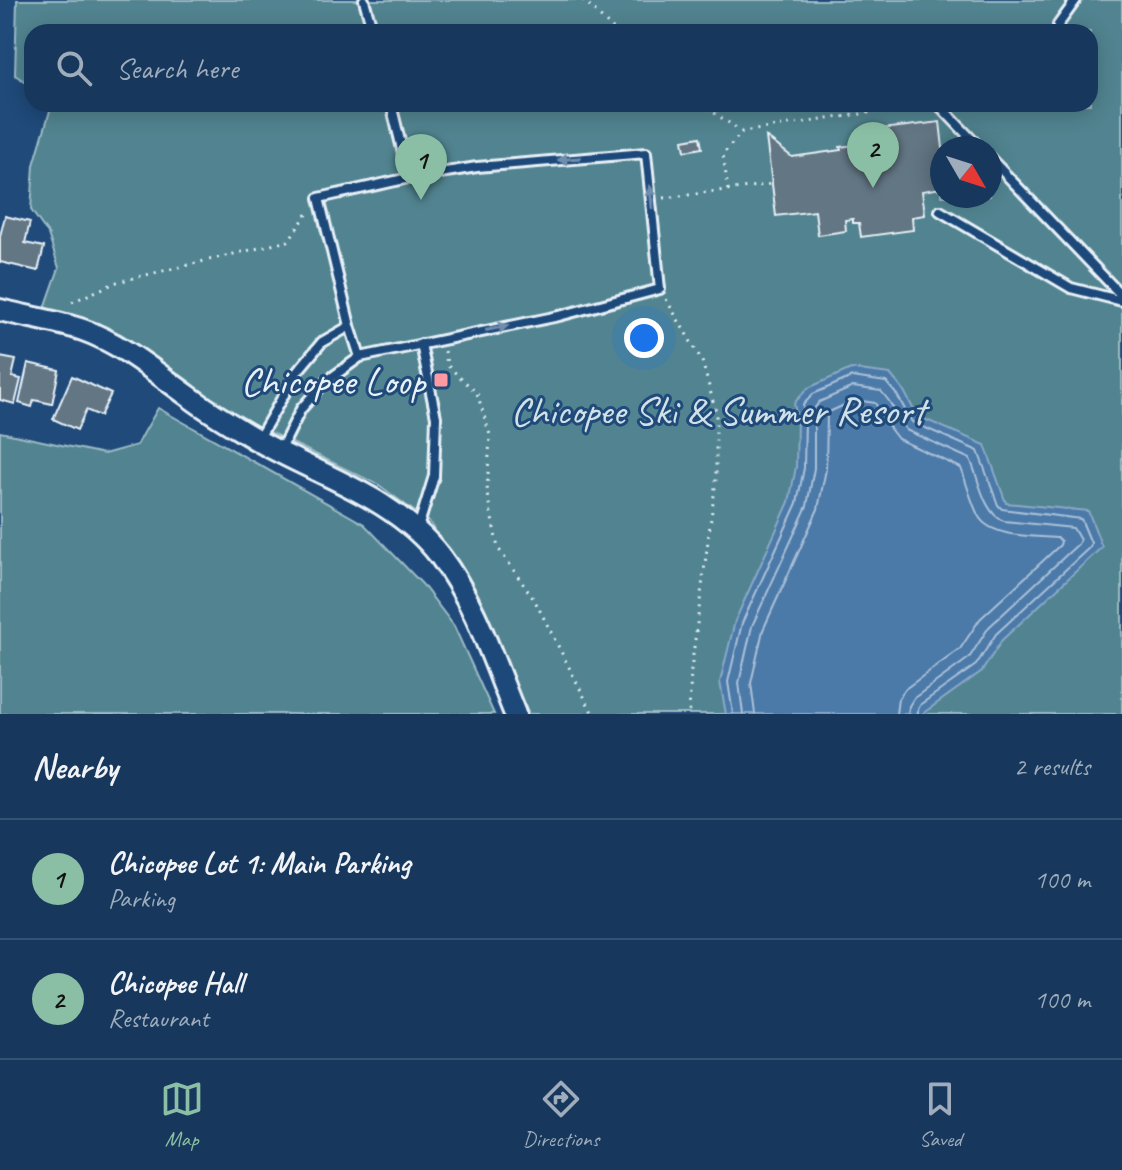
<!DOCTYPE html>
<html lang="en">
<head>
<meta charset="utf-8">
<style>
  body { margin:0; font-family:Caveat,sans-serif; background:#244365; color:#f1f3f6 }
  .compass { position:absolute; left:930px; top:136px; width:72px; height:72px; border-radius:50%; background:#17385c; box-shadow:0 4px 20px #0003; rotate:129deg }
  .you { position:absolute; left:644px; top:338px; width:28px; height:28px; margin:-20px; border:6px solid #fff; border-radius:50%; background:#1a73e8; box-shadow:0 0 0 12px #1a73e833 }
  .badge { display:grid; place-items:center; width:52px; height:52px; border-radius:50%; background:#8abfa5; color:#111; font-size:26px; font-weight:700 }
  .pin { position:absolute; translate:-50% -66px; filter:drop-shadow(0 2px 4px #0008) }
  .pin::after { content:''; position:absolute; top:42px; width:28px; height:24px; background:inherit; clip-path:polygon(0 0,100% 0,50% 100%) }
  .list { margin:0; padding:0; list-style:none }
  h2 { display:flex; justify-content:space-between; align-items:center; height:104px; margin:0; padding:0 32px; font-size:34px }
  h2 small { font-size:26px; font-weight:400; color:#9eacbb }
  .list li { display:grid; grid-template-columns:52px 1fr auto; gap:24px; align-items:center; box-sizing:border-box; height:120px; padding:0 32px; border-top:2px solid #365272 }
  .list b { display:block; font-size:30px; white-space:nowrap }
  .list p { margin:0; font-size:26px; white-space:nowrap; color:#9eacbb }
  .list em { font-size:26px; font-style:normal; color:#9eacbb }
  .icon { flex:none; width:44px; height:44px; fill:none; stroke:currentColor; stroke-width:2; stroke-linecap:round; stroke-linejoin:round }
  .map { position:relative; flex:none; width:1122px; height:714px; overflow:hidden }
  .search { position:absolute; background:#17385c; box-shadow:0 4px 20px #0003; left:24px; right:24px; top:24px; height:88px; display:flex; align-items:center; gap:20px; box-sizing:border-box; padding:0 28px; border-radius:24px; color:#9eacbb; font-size:30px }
  .sheet { height:344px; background:#17385c }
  nav { display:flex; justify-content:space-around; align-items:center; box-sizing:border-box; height:112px; border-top:2px solid #365272; background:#17385c; font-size:22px; color:#9eacbb }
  nav a { display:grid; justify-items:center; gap:4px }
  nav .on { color:#8abfa5 }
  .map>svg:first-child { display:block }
  .green { fill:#518490; stroke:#9cbac4; stroke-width:2; fill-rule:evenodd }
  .water { fill:#4c79a8; stroke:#8aa9c8; stroke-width:2 }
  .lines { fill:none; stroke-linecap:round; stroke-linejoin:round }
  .shore { stroke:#aac1d8; stroke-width:2 }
  .building { fill:#637684; stroke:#e8f1f8; stroke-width:2 }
  .service-casing { stroke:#e8f1f8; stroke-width:14 }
  .tertiary-casing { stroke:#e8f1f8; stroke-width:26 }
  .path { stroke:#e8f1f8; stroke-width:3; stroke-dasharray:2 6; stroke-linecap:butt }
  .service { stroke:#1f4a7a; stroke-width:8 }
  .tertiary { stroke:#1f4a7a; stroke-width:20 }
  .oneway { fill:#6f8dac }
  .poi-dot { fill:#ff9aa2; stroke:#1f4a7a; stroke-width:3 }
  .labels { text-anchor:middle; stroke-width:6; stroke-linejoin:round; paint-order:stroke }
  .poi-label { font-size:40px; fill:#e8f1f8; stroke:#1f4a7a; text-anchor:end }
  .park-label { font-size:40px; fill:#d1e1e8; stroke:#1f4a7a }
</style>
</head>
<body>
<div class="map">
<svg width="1122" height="714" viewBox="0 0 1122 714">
  <rect width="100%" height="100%" fill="#1f4a7a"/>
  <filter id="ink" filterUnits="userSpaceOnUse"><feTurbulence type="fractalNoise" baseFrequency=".0125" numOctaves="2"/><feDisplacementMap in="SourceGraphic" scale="16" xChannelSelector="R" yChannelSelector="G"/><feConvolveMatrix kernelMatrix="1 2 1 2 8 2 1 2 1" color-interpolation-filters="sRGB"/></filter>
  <g filter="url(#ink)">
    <g class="green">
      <path d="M17,0H1122V714H529L457,567L430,523L379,485L251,423L186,385L121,334L97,323L44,311L59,268L48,234L31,210L34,165L52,104H1090V32H32V86L15,75ZM942,148H990V196H942Z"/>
      <path d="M158,408L364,524L422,584L454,626L494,714H0V432L104,454L137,445Z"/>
    </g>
    <path class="water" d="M851,369L890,374L904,391L917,416L985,445L1006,503L1088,511L1102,547L1002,640L982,671L922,714H726L720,682L735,621L789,502L796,467L797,420L794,403L808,388Z"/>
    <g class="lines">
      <g class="shore">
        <path d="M733,714L728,682L742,623L797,503L804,468L805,420L803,405L813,394L852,377L886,382L897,395L912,422L978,451L998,505L1002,509L1081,519L1091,543L1090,547L996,634L976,665L921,704L918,709V714"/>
        <path d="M743,714L739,683L752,626L807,506L814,468V409L819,402L853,387L881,391L889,401L906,430L970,459C979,478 983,513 1004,521L1073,528L1080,540L1078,544L989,627L969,658L914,698L909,706L908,714"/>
        <path d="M755,714L751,683L763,630L818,509L826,469L827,413L855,400L875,403L891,430L898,439L961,468C967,484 971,502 979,517C992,538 1035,536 1058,538L1061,541L1060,545L980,619L960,649L905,689L898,699L896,714"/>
      </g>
    </g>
    <g class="building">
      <path d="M940,122L943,148L942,188L922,191L925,215L912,217L913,230L861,237L859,223H853V219L845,220L846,231L818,235L815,211L776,216L766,137L792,157L841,150L840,147L875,142L874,130Z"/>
      <path d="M700,137L702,148L685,151L683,140Z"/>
      <path d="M5,216L30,222L25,243L44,247L38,271L0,262V236Z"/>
      <path d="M0,357L16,360L12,377L21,379L15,404L0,400Z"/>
      <path d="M28,363L59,370L52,404L34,400L32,407L19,403Z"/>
      <path d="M72,376L111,394L100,416L86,410L77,430L53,419Z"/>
    </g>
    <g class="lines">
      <g class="service-casing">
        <g id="service">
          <path d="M364,0L373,32"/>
          <path d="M1058,32V25L1076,0"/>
          <path d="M391,104L409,178"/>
          <path d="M938,104L980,148"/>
          <path d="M990,158L1122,296"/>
          <path d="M940,211L1071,288L1122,301"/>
          <path d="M259,438L297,372L322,342L350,326"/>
          <path d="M280,451L301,409L324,383L360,357L559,316L660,289L646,153L477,167L409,178L319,198L350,326L360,357"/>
          <path d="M417,531L434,476L436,417L421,344"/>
        </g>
      </g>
      <g class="tertiary-casing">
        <path id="tertiary" d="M0,310C27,317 56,321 83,330C123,344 156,373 190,397C211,413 234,426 257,440C319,476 394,496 440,556C475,602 493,660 515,714"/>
      </g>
      <g class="path">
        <path d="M583,0L616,32"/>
        <path d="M701,104L741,131"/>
        <path d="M728,190L723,154L742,132L927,104"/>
        <path d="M664,198L772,184"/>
        <path d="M666,299L702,361L716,412V480L691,670L689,714"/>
        <path d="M72,302L117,282L288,241L308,213"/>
        <path d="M445,351L447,365L477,393L490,435L487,494L498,548L535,601L593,714"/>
      </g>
      <use href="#service" class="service"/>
      <use href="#tertiary" class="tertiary"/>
    </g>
    <defs><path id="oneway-solid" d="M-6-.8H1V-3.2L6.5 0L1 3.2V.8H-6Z" transform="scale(2)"/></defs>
    <g class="oneway">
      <use href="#oneway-solid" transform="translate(569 159) rotate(175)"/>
      <use href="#oneway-solid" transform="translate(651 197) rotate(-96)"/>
      <use href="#oneway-solid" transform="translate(497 328) rotate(-12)"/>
    </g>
  </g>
  <rect class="poi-dot" x="433" y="372" width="16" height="16" rx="4"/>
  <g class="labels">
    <g class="poi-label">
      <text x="425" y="394">Chicopee Loop</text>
    </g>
    <g class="park-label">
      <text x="718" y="424">Chicopee Ski &amp; Summer Resort</text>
    </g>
  </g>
</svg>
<svg class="compass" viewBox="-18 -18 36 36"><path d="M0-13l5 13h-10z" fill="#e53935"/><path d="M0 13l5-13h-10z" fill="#9eacbb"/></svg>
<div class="you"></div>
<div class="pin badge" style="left:421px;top:200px">1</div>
<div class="pin badge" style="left:873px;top:188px">2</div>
<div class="search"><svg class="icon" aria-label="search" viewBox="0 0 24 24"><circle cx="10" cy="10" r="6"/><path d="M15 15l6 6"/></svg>Search here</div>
</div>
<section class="sheet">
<h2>Nearby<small>2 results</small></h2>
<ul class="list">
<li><span class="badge">1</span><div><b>Chicopee Lot 1: Main Parking</b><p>Parking</p></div><em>100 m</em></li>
<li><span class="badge">2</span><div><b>Chicopee Hall</b><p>Restaurant</p></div><em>100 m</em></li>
</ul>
</section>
<nav>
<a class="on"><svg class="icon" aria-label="map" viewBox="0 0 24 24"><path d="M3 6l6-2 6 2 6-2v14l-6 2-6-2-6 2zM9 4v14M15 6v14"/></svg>Map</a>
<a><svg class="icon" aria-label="directions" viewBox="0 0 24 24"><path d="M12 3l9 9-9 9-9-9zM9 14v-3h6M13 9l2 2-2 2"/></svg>Directions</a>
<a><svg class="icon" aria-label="saved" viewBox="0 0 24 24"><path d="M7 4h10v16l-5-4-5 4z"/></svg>Saved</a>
</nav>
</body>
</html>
